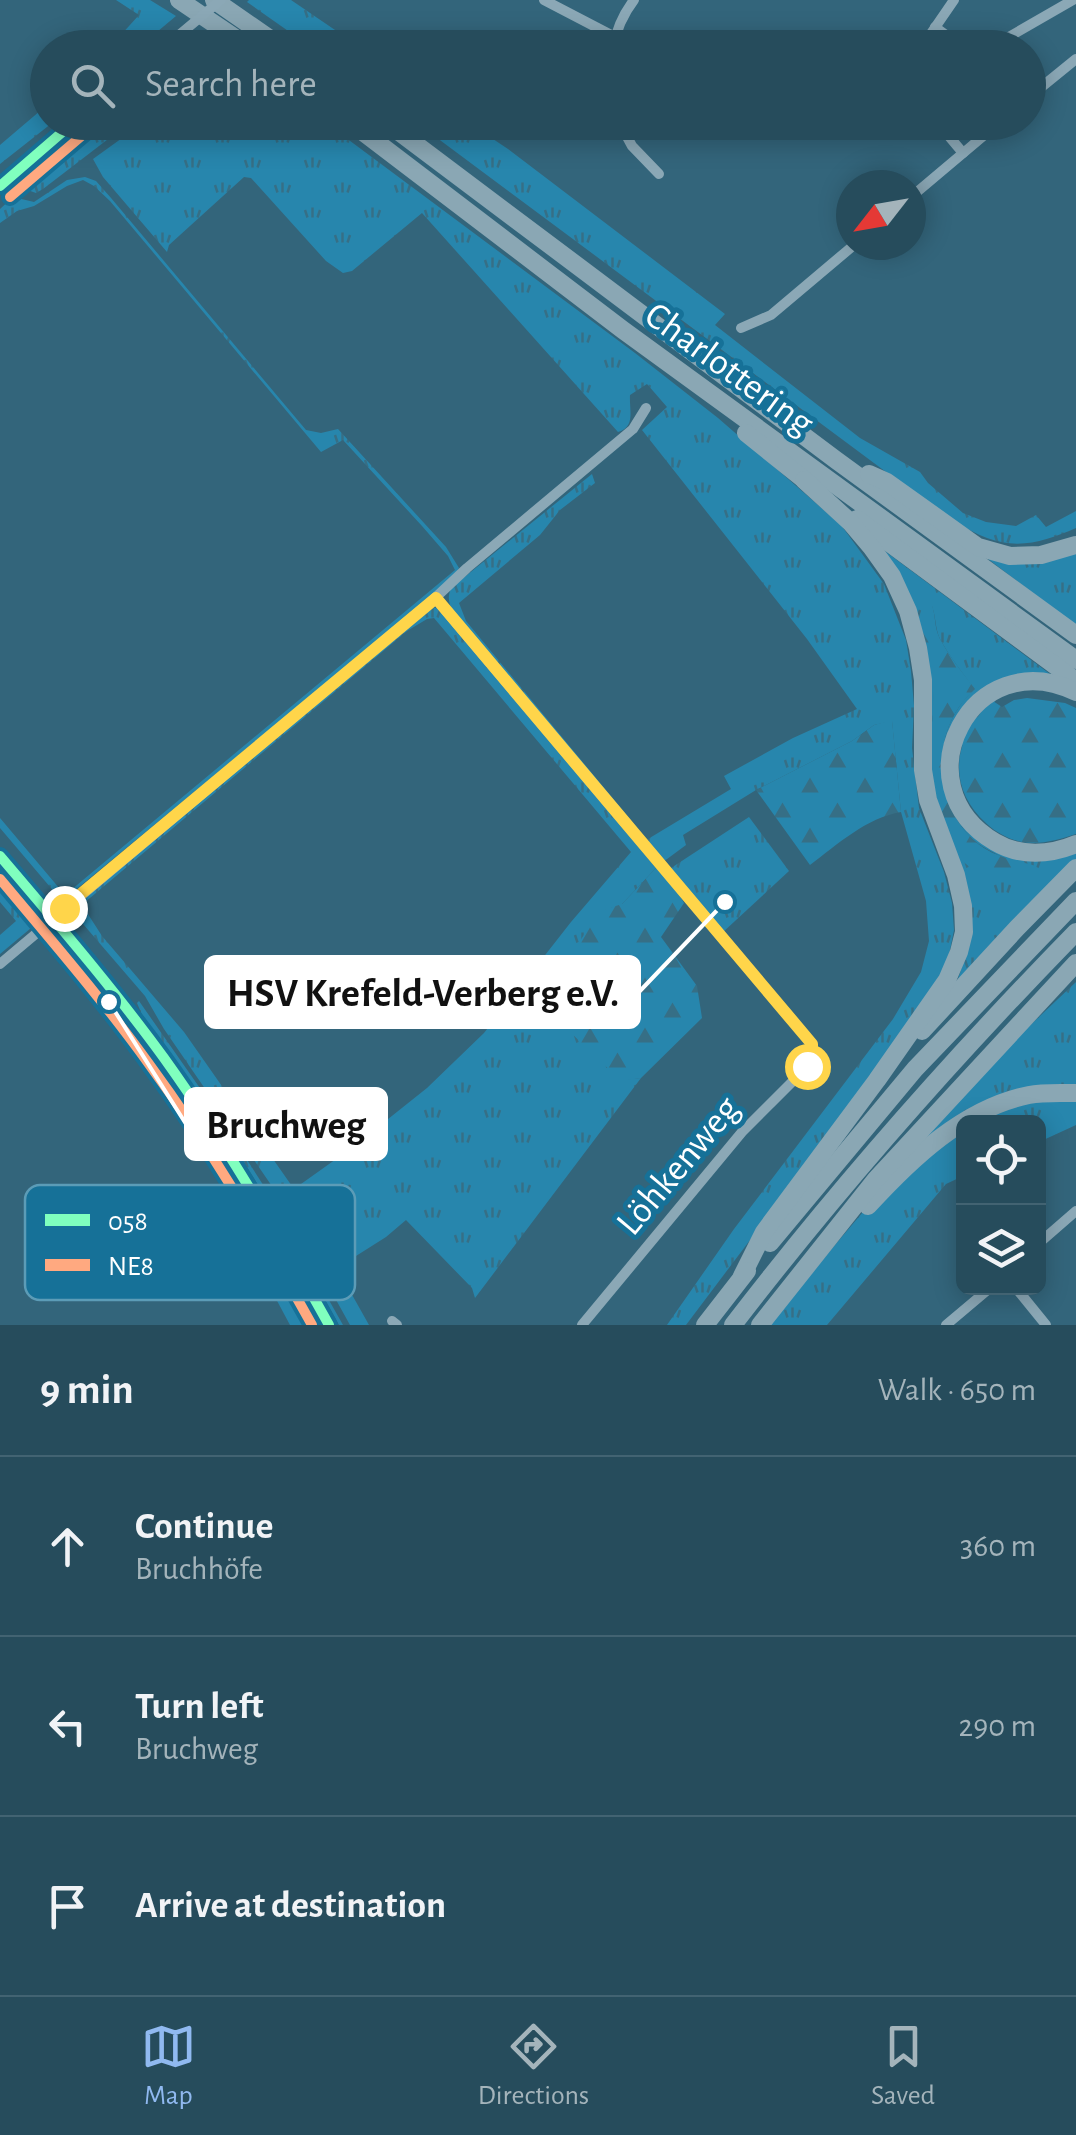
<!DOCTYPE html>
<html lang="en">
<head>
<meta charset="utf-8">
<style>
  body { margin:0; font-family:"Alegreya Sans",sans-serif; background:#325665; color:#f1f3f6 }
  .controls { position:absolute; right:30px; bottom:30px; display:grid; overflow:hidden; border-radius:15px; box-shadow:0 5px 25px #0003 }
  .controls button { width:90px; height:90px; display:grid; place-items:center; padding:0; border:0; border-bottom:2px solid #426372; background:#264c5c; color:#f1f3f6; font:50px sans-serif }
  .compass { position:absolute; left:836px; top:170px; width:90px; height:90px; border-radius:50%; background:#264c5c; box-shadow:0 5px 25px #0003; rotate:239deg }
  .stop { position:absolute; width:30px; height:30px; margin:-22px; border:8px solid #ffd54a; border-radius:50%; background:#fff }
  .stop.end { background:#ffd54a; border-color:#fff; box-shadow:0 2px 10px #0008 }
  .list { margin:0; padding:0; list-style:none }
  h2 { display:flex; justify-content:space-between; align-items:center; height:130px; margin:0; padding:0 40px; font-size:42px }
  h2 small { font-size:32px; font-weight:400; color:#a4b4bb }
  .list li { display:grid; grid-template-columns:65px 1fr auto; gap:30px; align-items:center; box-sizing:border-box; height:180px; padding:0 40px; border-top:2px solid #426372 }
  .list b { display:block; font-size:38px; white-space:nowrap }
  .list p { margin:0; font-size:32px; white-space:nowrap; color:#a4b4bb }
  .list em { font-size:32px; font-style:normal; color:#a4b4bb }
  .icon { flex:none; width:55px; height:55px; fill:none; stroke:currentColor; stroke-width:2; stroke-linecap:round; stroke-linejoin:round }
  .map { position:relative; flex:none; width:1076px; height:1325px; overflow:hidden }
  .search { position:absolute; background:#264c5c; box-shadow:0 5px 25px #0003; left:30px; right:30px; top:30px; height:110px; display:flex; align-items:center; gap:25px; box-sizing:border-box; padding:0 35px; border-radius:55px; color:#a4b4bb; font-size:38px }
  .sheet { height:670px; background:#264c5c }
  nav { display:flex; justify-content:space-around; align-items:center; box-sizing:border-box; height:140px; border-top:2px solid #426372; background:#264c5c; font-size:28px; color:#a4b4bb }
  nav a { display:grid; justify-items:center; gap:5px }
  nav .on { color:#90b9f0 }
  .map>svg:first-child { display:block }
  .grass { fill:url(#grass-tufts); fill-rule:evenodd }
  .forest { fill:url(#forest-firs) }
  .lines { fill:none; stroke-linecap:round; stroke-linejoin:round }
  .street { stroke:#8ba8b6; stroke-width:10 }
  .secondary { stroke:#85a4b1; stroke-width:14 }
  .highway { stroke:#8aa7b4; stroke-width:18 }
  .street-bridge { stroke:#8ba8b6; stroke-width:10 }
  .bus-1-casing { stroke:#167198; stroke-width:18 }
  .bus-2-casing { stroke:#167198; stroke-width:18 }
  .bus-1 { stroke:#80ffbe; stroke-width:10 }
  .bus-2 { stroke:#ffa980; stroke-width:10 }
  .route { stroke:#ffd54a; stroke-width:12 }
  .labels { text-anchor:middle; stroke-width:10; stroke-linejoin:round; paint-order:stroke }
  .street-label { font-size:38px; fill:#fff; stroke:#167198 }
  .key { fill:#167198; stroke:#5c9cb7; stroke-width:2.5 }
  .key-label { font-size:28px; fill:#fff }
  .leader { fill:none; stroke:#fff; stroke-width:4 }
  .callout-dot { fill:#fff; stroke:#167198; stroke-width:4 }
  .callout { fill:#fff; stroke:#fff; stroke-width:4 }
  .callout-label { font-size:40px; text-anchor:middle; font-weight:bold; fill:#111 }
</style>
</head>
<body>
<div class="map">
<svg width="1076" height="1325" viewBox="0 0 1076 1325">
  <defs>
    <pattern id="grass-tufts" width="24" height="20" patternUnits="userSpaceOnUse" patternTransform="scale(2.5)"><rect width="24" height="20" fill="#2786ad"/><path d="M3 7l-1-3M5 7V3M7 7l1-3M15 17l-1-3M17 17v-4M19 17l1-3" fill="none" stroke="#366f86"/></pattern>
    <pattern id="forest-firs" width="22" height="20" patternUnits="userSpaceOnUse" patternTransform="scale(2.5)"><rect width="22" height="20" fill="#2786ad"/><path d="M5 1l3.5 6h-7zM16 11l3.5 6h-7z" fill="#366f86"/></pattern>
  </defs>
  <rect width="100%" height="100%" fill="#33657b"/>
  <g class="grass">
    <path d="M116,0H150L176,16L139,47H110L139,15Z"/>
    <path d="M249,0H291L360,47H311L247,2Z"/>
    <path d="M47,105L48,122L52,123L0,164V145Z"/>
    <path d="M97,123H129L43,189L36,193L22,188Z"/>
    <path d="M143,123H326L635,353L718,418L841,525L884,584L906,640L911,671L914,706L912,748L919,808L944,872L952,903L954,930L949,955L937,984L799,1175L686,1325H667L734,1229L893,1019L921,972L929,941L926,901L901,812L892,721L874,725L852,741L756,790L683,835L686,845L663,862L643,842L731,789L724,776L793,738L857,709L807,639L642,430L667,407L647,384L630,395C629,410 636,427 618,432L422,213L352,271L343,273L326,261L251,178L244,177L169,245L167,252L103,177L93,159Z"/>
    <path d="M417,123H469L508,149L725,314L715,325L860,438L920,472L928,483L963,513L986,522L1016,526L1036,515L1046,527L1076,511V528C1046,541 1019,550 987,538C976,534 967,528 956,524Z"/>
    <path d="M85,177L96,181L111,198L306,430L321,433L338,429L446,547L459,568L453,578L62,901L0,828V818L65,895L455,570L448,556L422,526L343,440L321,452L110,201L94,186L83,180L67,186L34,206L17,211L0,223V209L13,197L34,202L67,180Z"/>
    <path d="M592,474L595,483L560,510L540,535L459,603L466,621L629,818L635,833L453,613C449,603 447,598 451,588Z"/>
    <path d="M882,549L1050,674V677L1011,679L946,768L986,841L1076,848V859L957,982L965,958L949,839L1003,857C989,851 974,843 965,831C938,796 934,743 959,707C963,700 969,695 974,689C963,673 949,656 940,639C935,628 936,617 932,606L934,709L929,738L927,695Z"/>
    <path d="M975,549L1076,552V626Z"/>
    <path d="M431,607L442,609L656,868L622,904L621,1080L641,1078L475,1298L472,1288L406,1220L386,1237L337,1268L369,1325H350L278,1195L164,1029L145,996L71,910ZM434,618L631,852L571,922L484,1033L427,1088L353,1147L294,1189L184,1032L102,936L84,908V903L407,631L427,619Z"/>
    <path d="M749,817L789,871L722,933L668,870Z"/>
    <path d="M0,876L31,913V928L0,954V935L16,921L0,902Z"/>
    <path d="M52,933C76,943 84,973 99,993C113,1013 132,1027 146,1045C173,1080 197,1118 222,1155L219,1156L157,1072L46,944L45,934Z"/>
    <path d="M1076,982V1125L1039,1142L1038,1122H964L963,1176L946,1184L827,1325H770L829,1252L987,1066Z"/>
    <path d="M139,1001L211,1104L269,1194L343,1325H339C281,1218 217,1114 143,1017L137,1003Z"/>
    <path d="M280,1270L310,1325H290L267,1282Z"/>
  </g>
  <g class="forest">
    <path d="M932,605C936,617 934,627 940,639C949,656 963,673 975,689C969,695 963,701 959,707C929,750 940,819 984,848C999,858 1018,861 1036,866C1022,880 1007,885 988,877C977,873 964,864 957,855C947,840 929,792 928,775C927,747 935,719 933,691C931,664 916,633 924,608Z"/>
    <path d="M1027,698L1065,703L1076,708V834C1057,840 1041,845 1022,842C1008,839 997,833 987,824C945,787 953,736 993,701L1002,707L1014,700Z"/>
    <path d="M892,720L901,812C866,818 838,844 810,865L756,790L852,741L874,725Z"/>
    <path d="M656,868L674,885L684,903L661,937L697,986L702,1018L641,1078L621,1081L539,1002L600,911L622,904Z"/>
  </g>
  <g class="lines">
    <g class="street">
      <path d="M544,0L615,37"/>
      <path d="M935,27L961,46L967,48"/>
      <path d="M164,48L179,35"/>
      <path d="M613,48C616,31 624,13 634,0"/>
      <path d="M921,48L954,0"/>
      <path d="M979,48L1007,38L1073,0"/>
      <path d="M1028,98L1076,59"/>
      <path d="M619,122L632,146L659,174"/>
      <path d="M937,122L963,153"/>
      <path d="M0,186L75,122"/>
      <path d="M911,197L1000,122"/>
      <path d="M741,328L771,315L854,245"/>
      <path d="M435,598L812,1044V1056L807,1067L742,1132L582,1325"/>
      <path d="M0,964L435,598L467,568L633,429L646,408"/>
      <path d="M1038,1244L1076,1211"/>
      <path d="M1016,1288L1046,1325"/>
      <path d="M392,1321L397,1325"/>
      <path d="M946,1325L990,1288"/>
    </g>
    <path class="secondary" d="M0,856C56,922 113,988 164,1059C225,1144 279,1233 329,1325"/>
    <g class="highway">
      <path d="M179,0L250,48"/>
      <path d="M214,0L283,48"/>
      <path d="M350,122L623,330L1076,660"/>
      <path d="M386,122L836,460L1076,635"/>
      <path d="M746,433L812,486"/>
      <path d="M869,474L887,482L978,547L1010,556L1041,555L1076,545"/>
      <path d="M857,519L1076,681"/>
      <path d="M1076,692C972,641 898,785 995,842C1020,857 1050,855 1076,844"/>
      <path d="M922,1031L1017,928L1076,868"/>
      <path d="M868,1206C911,1159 964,1108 1029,1095C1043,1092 1061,1093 1076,1093"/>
      <path d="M770,1243L915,1069L1076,901"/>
      <path d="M742,1276L764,1232L877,1080L947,980L959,952L964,932L963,906L956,875L928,800L923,770V680L918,648L908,611L892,576L872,548L850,522L804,480"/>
      <path d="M705,1325L747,1271"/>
      <path d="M733,1325C839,1187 954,1057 1076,932"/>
      <path d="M760,1325L876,1179L1076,963"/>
    </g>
    <path class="street-bridge" d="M179,35L221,0"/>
    <g class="bus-1-casing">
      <g id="bus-1">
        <path d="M0,186L74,122"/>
        <path d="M0,856C56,922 113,988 164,1058C225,1143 278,1233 329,1325"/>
      </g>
    </g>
    <g class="bus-2-casing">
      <g id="bus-2">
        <path d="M10,197L85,133"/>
        <path d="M0,879C51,940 103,1000 149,1064C210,1147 262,1235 312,1325"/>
      </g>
    </g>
    <use href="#bus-1" class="bus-1"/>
    <use href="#bus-2" class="bus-2"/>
  </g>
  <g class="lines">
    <path class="route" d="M64,908L436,598L812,1044V1056L807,1066"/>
  </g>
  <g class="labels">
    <g class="street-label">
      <text transform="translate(730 368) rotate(36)" y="13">Charlottering</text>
      <text transform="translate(677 1165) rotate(-50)" y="13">Löhkenweg</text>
    </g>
  </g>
  <rect x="25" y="1185" width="330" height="115" rx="15" class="key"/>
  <rect x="45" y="1214" width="45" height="12" fill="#80ffbe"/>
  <rect x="45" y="1259" width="45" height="12" fill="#ffa980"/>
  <g class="key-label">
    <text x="108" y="1230">058</text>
    <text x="108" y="1275">NE8</text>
  </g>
  <path class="leader" d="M725 902L639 992M109 1002L186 1124"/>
  <g class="callout-dot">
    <circle cx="725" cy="902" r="10"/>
    <circle cx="109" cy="1002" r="10"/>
  </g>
  <g class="callout">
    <rect x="206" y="957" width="433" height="70" rx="10"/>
    <rect x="186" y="1089" width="200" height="70" rx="10"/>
  </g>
  <g class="callout-label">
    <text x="423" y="1006">HSV Krefeld-Verberg e.V.</text>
    <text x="286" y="1138">Bruchweg</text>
  </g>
</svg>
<div class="controls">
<button><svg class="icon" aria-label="locate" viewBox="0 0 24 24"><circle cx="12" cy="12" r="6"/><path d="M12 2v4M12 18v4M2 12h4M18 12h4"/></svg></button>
<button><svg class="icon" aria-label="layers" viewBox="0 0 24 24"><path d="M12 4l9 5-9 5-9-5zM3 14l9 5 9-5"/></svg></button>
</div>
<svg class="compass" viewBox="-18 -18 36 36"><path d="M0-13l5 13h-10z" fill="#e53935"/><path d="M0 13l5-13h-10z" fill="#a4b4bb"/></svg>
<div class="stop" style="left:807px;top:1066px"></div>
<div class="stop end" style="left:64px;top:908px"></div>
<div class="search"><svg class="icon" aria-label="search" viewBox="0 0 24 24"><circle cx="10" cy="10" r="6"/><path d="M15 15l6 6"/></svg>Search here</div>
</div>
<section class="sheet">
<h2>9 min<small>Walk · 650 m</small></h2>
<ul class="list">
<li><svg class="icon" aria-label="ahead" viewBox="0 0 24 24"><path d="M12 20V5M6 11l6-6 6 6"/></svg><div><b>Continue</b><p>Bruchhöfe</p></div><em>360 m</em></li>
<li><svg class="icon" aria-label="left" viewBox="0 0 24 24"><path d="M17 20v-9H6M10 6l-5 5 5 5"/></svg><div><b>Turn left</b><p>Bruchweg</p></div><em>290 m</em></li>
<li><svg class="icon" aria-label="arrive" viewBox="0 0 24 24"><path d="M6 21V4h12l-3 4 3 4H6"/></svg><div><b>Arrive at destination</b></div></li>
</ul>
</section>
<nav>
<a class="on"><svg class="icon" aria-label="map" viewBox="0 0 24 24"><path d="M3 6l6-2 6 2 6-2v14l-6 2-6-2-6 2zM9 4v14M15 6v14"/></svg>Map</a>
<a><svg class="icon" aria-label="directions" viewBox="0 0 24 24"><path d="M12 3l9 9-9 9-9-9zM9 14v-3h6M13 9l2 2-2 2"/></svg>Directions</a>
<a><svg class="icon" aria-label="saved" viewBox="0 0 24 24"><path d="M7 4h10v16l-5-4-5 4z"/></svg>Saved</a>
</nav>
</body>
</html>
